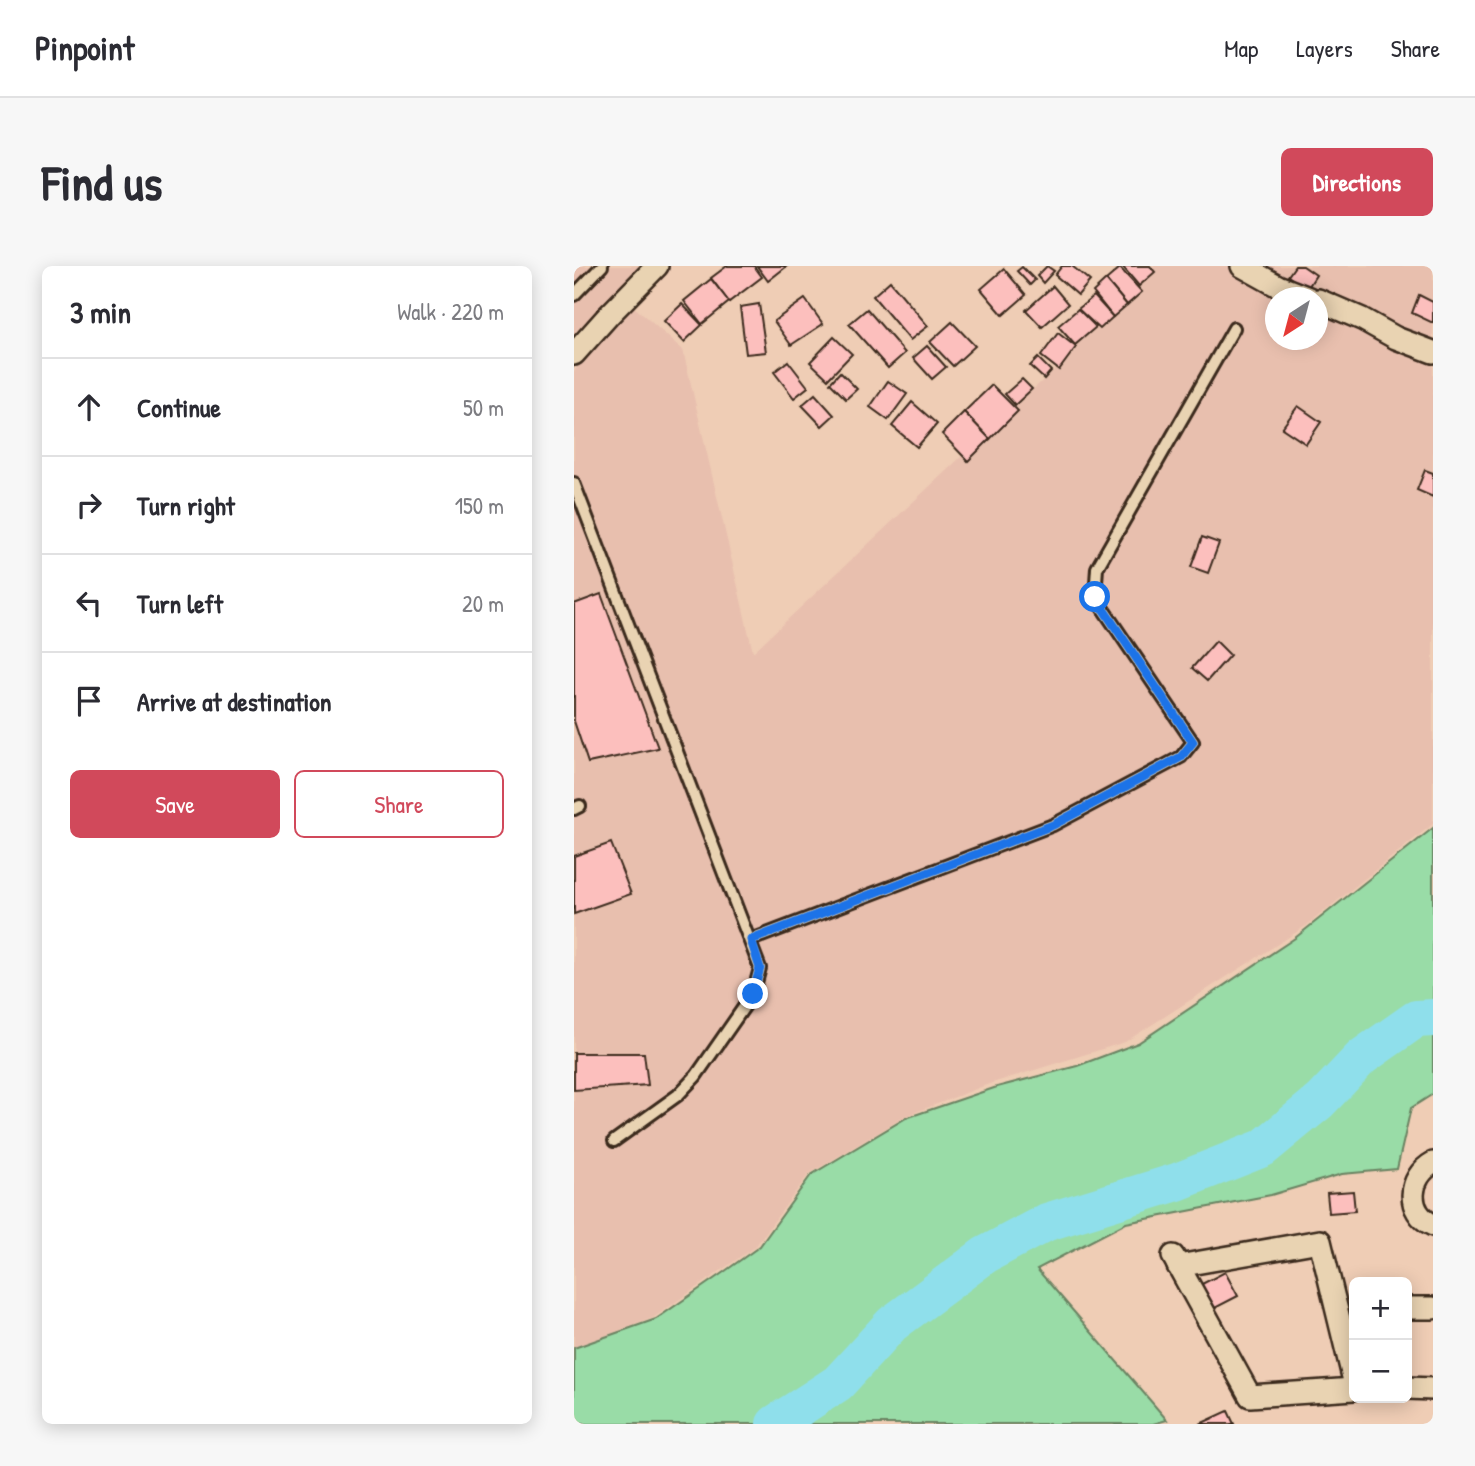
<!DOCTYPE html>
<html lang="en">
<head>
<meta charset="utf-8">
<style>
  body { margin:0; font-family:"Patrick Hand",sans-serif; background:#f7f7f7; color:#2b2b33 }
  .controls { position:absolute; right:21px; bottom:21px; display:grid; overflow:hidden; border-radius:10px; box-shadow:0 4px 18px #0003 }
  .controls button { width:63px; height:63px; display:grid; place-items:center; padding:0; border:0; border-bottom:2px solid #e1e1e2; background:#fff; color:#2b2b33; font:35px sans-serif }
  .compass { position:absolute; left:691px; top:21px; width:63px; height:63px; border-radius:50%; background:#fff; box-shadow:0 4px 18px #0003; rotate:216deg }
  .stop { position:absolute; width:21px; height:21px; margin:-16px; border:5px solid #1a73e8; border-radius:50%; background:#fff }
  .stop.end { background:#1a73e8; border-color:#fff; box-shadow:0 2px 7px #0008 }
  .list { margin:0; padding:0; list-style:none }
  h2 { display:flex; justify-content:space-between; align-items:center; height:91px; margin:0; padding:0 28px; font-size:30px }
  h2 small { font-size:23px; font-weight:400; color:#7c7c81 }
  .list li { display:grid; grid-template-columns:46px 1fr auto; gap:21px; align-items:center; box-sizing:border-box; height:98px; padding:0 28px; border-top:2px solid #e1e1e2 }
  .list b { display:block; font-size:26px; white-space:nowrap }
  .list em { font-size:23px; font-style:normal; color:#7c7c81 }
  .actions { display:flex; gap:14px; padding:21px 28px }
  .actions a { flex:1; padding:16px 0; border:2px solid #d1495b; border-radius:10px; text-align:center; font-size:24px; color:#d1495b }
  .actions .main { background:#d1495b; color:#fff }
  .icon { flex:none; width:38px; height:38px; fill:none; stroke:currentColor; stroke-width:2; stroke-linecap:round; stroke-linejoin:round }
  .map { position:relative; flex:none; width:859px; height:1158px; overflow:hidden; border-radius:10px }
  header { display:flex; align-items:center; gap:42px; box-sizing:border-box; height:98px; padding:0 35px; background:#fff; border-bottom:2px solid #e1e1e2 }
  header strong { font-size:33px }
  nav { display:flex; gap:38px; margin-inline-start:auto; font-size:24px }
  .intro { display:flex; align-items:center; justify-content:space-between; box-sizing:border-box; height:168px; padding:0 42px }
  h1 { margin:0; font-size:49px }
  .button { padding:18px 32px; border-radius:10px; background:#d1495b; color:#fff; font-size:24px; font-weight:700 }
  main { display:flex; gap:42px; padding:0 42px }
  aside { flex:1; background:#fff; border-radius:10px; box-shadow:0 4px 18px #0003 }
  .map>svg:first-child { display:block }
  .built { fill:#e8bfae; fill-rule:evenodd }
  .green { fill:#99dca7; stroke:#6a8362; stroke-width:2 }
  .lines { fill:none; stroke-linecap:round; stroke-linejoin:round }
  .river { stroke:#8fdfeb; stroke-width:38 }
  .building { fill:#fcbfbd; stroke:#3b2a1e; stroke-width:2 }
  .lane-casing { stroke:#3b2a1e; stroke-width:16 }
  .street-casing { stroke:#3b2a1e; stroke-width:26 }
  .lane { stroke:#e9d3b2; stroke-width:10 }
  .street { stroke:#e9d3b2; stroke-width:21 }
  .route { stroke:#1a73e8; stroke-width:9 }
</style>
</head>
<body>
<header>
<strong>Pinpoint</strong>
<nav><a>Map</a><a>Layers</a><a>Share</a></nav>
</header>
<div class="intro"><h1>Find us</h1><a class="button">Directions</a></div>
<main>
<aside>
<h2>3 min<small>Walk · 220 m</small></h2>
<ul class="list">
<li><svg class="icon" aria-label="ahead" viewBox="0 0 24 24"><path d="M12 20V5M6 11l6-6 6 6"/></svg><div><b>Continue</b></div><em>50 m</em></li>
<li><svg class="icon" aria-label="right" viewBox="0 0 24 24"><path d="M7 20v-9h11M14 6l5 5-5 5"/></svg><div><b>Turn right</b></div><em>150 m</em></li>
<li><svg class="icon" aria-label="left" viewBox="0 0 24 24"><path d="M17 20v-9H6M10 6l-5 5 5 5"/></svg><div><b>Turn left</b></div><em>20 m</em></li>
<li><svg class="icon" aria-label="arrive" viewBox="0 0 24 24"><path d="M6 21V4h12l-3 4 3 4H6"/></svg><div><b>Arrive at destination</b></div></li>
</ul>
<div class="actions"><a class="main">Save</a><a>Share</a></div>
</aside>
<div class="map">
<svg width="859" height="1158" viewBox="0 0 859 1158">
  <rect width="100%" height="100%" fill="#efcdb5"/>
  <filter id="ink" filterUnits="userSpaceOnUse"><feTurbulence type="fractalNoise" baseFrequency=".0143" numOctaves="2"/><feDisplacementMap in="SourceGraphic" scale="14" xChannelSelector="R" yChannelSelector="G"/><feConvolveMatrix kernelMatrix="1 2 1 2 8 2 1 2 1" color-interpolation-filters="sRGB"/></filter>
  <g filter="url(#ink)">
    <g class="built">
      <path d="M0,0H72L0,67Z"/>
      <path d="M570,0H859V558L732,660L551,776L415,818L332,850L235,908L182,980L79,1052L0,1082V105L59,40L109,84L179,386L482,102ZM702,32H744V74H702Z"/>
    </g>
    <path class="green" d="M859,562V828L837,842L823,903L768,908L697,929L552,957L463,1003L593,1154L579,1158H0V1082L82,1053L147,1008L186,980L237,909L332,852L423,821L503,800L564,777L721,672Z"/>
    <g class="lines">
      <path class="river" d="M201,1158L264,1117L318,1058L411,989L473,956L603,916L689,882L746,835L788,791L842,753L859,752"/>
    </g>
    <g class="building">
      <path d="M153,0H180L188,11L155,36L137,12Z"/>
      <path d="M183,0H213L194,15Z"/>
      <path d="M473,0L480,5L469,17L463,10Z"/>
      <path d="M488,0H498L516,15L504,29L481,9Z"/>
      <path d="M548,0H576L581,6L565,20Z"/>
      <path d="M721,0H729L742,9L733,23L714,10Z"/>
      <path d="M448,1L461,14L456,19L443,5Z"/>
      <path d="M546,2L568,26L553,39L532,14Z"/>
      <path d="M430,3L452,29L429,49L407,23Z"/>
      <path d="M137,13L155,36L128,58L110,35Z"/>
      <path d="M532,14L553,39L539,51L519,26Z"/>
      <path d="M316,15L354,60L336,74L299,30Z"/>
      <path d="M479,20L494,38L468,61L452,44Z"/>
      <path d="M845,29L859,36V57L838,47Z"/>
      <path d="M520,30L539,51L526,63L504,43Z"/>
      <path d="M231,33L249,58L217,79L200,55Z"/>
      <path d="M108,38L128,59L110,76L90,55Z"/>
      <path d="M185,38L192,86L172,88L166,41Z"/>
      <path d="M293,43L331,87L314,102L275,58Z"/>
      <path d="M504,43L522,61L501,79L484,60Z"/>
      <path d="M378,56L401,80L379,100L356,76Z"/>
      <path d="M484,67L502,81L485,104L467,90Z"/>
      <path d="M260,71L278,88L254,113L236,96Z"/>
      <path d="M353,80L372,101L358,113L339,92Z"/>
      <path d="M464,92L477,105L470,113L456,100Z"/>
      <path d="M214,95L234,121L220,132L200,106Z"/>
      <path d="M266,106L283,123L272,133L256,117Z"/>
      <path d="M448,113L458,123L441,139L431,128Z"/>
      <path d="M314,115L333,128L314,154L296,141Z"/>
      <path d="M418,119L444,145L416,173L390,146Z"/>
      <path d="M241,128L260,149L248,160L228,139Z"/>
      <path d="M338,136L363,158L343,181L318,160Z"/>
      <path d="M724,140L747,156L732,178L708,162Z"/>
      <path d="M390,146L416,173L394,195L368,168Z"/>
      <path d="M851,204L859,207V231L843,224Z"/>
      <path d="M628,271L645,277L634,307L617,301Z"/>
      <path d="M27,328L84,482L14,497L0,455V338Z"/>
      <path d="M642,375L656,389L633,415L618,402Z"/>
      <path d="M37,577L57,628L0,648V590Z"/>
      <path d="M0,787H70L74,819L0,824Z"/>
      <path d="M779,925L781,945L755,947L753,927Z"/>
      <path d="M651,1006L664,1030L637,1044L624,1020Z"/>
      <path d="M654,1145L660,1158H626Z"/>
    </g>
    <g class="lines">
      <g class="lane-casing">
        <g id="lane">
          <path d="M0,29L28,0"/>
          <path d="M0,217L186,702L179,728L122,810L104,829L40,875"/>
          <path d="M0,543L6,540"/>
          <path d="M177,674L479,559L607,491L619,476L521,331L523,302L660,62"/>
        </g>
      </g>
      <g class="street-casing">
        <g id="street">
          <path d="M668,0L704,20L735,32"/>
          <path d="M744,34L788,53L822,72L859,86"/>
          <path d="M0,88L34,50L83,0"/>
          <path d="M859,897C834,911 831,946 859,959"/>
          <path d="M599,990L676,1130L780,1123"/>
          <path d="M604,1000L746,975L780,1115"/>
          <path d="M833,1042H859"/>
          <path d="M833,1122L859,1123"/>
        </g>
      </g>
      <use href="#lane" class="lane"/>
      <use href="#street" class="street"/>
    </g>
  </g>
  <g class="lines" filter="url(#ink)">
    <path class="route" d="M179,728L186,702L177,674L479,559L607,491L619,476L521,331"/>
  </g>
</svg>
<div class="controls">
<button>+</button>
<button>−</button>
</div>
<svg class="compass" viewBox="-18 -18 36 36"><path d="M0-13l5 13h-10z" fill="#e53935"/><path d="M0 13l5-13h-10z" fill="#7c7c81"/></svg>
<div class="stop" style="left:521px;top:331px"></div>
<div class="stop end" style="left:179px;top:728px"></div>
</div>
</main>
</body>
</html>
